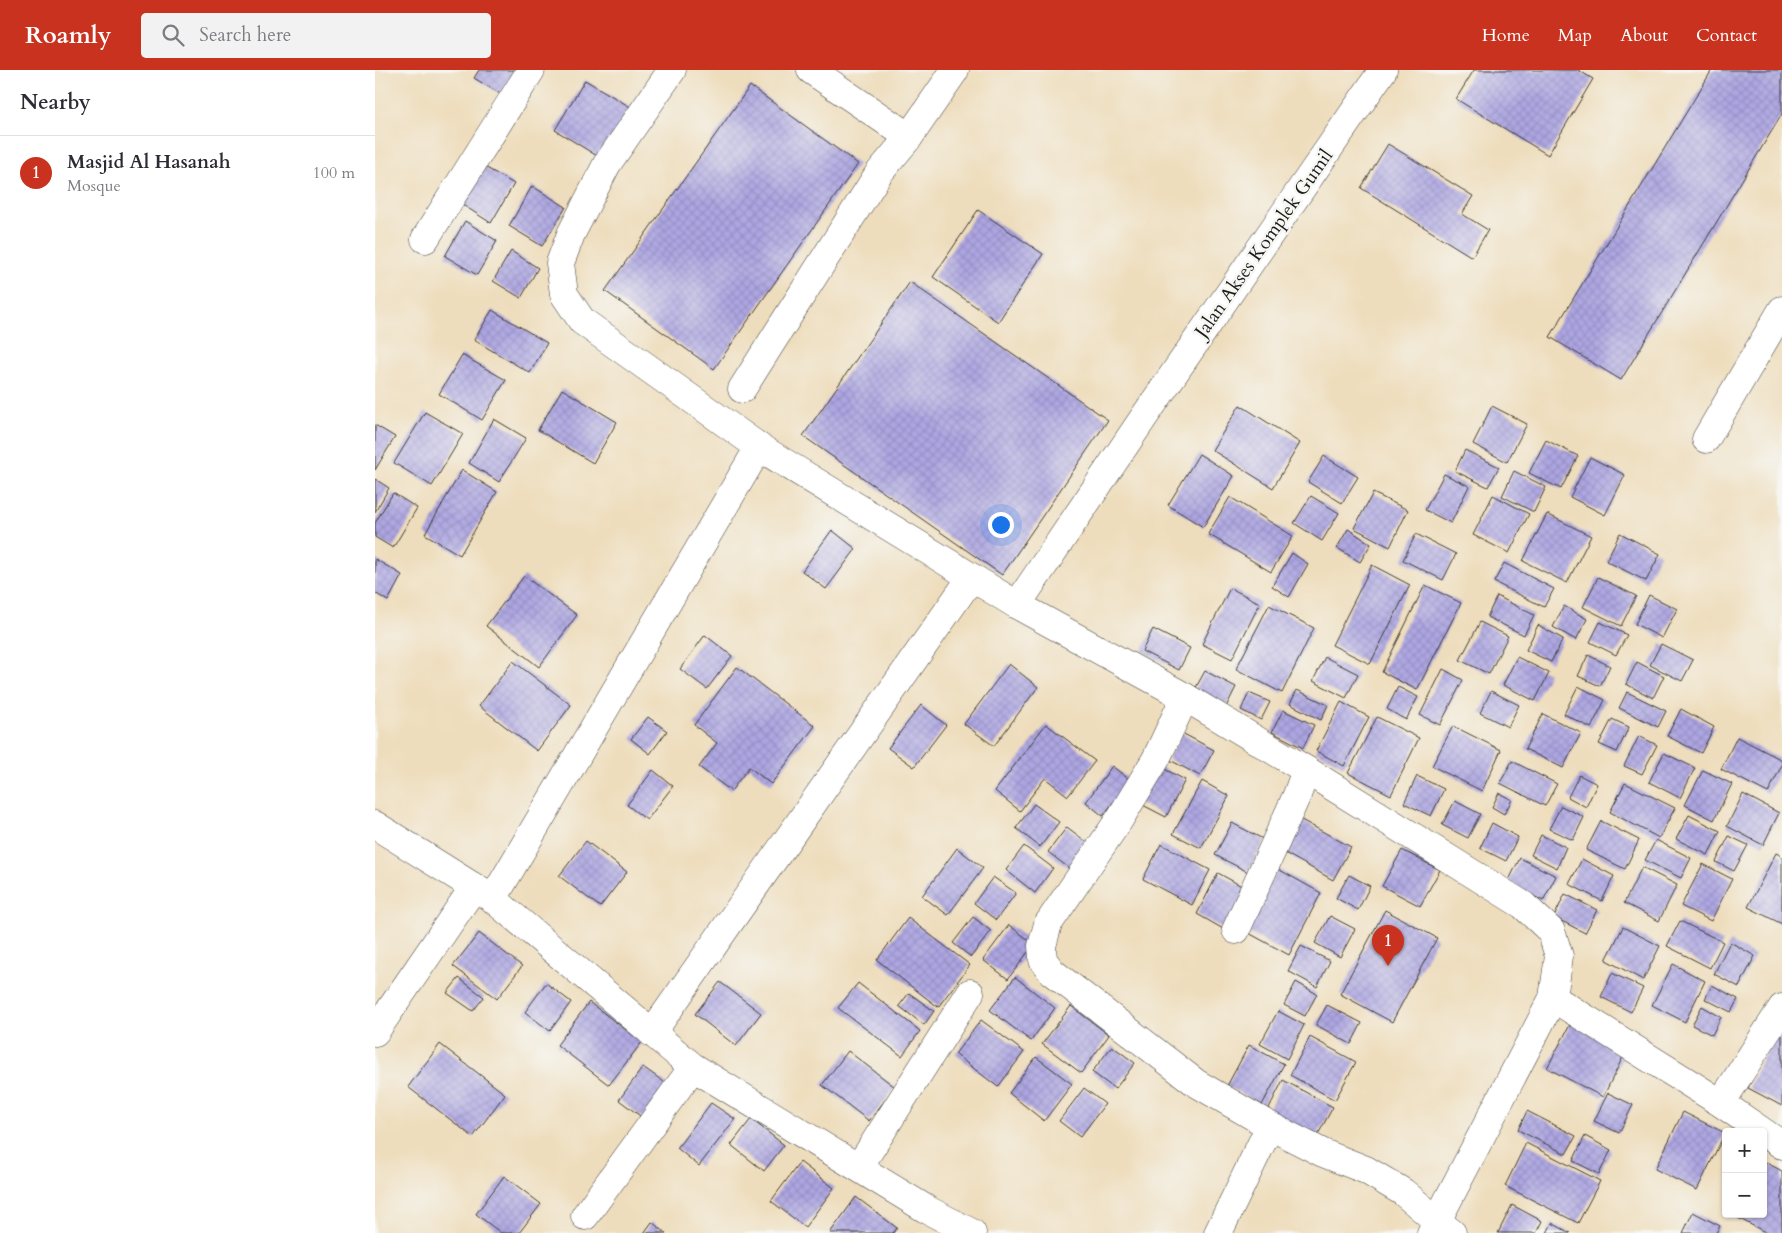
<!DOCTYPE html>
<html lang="en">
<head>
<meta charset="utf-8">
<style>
  body { margin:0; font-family:Cardo,serif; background:#f2f2f3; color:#2b2b33 }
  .controls { position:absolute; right:15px; bottom:15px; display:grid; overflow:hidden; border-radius:5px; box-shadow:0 1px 4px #0004 }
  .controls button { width:45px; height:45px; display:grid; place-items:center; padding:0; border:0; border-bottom:1px solid #e1e1e2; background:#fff; color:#2b2b33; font:25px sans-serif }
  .you { position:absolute; left:625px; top:454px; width:18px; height:18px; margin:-12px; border:4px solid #fff; border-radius:50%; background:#1a73e8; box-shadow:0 0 0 8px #1a73e833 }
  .badge { display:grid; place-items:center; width:32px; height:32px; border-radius:50%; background:#c8321e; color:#fff; font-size:16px; font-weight:700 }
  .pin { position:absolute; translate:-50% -41px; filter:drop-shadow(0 1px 2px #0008) }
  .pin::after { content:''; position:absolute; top:26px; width:18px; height:15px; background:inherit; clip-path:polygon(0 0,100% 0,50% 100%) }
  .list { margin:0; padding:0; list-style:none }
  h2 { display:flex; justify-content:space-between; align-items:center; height:65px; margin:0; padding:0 20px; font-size:21px }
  h2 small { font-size:16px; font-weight:400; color:#7c7c81 }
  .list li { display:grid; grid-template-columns:32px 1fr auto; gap:15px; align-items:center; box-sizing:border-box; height:75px; padding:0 20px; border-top:1px solid #e1e1e2 }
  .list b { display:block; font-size:19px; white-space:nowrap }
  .list p { margin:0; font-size:16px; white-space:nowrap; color:#7c7c81 }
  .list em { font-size:16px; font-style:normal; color:#7c7c81 }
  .icon { flex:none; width:28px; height:28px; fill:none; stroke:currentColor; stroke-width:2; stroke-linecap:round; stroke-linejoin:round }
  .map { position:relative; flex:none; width:1407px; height:1163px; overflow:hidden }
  header { display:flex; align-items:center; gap:30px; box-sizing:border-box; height:70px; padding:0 25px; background:#c8321e; color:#fff }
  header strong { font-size:24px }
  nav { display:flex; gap:28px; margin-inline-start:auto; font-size:18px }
  .search { width:350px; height:45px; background:#f2f2f3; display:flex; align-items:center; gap:12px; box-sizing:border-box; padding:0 18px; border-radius:5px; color:#7c7c81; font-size:19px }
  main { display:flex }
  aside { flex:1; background:#fff }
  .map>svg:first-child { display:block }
  .building { fill:url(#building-cross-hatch) }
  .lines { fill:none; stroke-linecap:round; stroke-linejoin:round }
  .minor-casing { stroke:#3c3934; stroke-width:29 }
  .minor { stroke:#fff; stroke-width:28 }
  .labels { text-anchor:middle; stroke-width:5; stroke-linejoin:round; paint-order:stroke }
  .street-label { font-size:19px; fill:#1c1c1c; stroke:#f6f6f2 }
</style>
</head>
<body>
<header>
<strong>Roamly</strong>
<div class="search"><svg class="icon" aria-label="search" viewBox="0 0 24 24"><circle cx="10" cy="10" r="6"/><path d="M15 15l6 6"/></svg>Search here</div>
<nav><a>Home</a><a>Map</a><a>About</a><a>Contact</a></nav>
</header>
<main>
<aside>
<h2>Nearby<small></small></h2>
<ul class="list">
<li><span class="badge">1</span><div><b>Masjid Al Hasanah</b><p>Mosque</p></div><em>100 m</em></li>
</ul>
</aside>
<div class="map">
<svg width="1407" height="1163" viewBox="0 0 1407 1163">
  <defs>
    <pattern id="building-cross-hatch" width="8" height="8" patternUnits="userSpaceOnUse" patternTransform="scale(1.25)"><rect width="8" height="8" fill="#ada6e2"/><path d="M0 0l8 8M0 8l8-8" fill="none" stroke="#948ec1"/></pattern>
  </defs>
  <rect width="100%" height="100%" fill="#f6f6f2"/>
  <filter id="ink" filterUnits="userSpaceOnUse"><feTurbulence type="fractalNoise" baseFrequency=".02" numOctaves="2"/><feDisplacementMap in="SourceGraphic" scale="10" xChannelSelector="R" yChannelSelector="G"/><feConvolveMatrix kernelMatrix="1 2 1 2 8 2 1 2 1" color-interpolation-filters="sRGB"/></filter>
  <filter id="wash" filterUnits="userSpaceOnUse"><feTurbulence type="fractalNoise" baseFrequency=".0096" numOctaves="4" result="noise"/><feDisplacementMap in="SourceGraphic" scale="20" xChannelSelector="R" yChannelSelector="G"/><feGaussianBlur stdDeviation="1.12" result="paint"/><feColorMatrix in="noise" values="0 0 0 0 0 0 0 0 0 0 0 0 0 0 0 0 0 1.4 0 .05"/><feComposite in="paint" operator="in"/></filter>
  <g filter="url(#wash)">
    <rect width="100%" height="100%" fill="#eeddbc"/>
    <g id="blocks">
      <g class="building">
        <path d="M104,0H151L134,29L99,8Z"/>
        <path d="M1099,0H1203L1218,9L1173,85L1081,29Z"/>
        <path d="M1337,0H1407V44L1246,310L1175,267Z"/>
        <path d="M210,10L257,38L227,89L180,60Z"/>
        <path d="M375,16L483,94L339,299L230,221Z"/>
        <path d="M1013,74L1098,126L1087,144L1113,160L1097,187L986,118Z"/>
        <path d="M110,97L139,114L116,153L88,135Z"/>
        <path d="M157,116L191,137L167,176L134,156Z"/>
        <path d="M603,140L668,184L623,252L558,207Z"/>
        <path d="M90,151L122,171L102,205L70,186Z"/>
        <path d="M136,181L163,198L146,228L118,211Z"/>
        <path d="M535,212L733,350L627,505L428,366Z"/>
        <path d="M117,240L172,273L155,303L99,270Z"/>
        <path d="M87,285L131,310L107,350L64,324Z"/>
        <path d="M187,319L242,352L218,393L163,360Z"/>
        <path d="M865,335L925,373L898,418L837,380Z"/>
        <path d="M1117,336L1152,354L1132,392L1098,374Z"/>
        <path d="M50,342L88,364L57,416L19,393Z"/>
        <path d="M119,349L151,368L124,412L94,393Z"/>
        <path d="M0,355L20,367L0,400Z"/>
        <path d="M1171,370L1203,386L1186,419L1154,403Z"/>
        <path d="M1090,380L1124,397L1113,417L1080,401Z"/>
        <path d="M824,384L859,406L828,457L793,435Z"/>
        <path d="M949,386L983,407L967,433L933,412Z"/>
        <path d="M1215,387L1250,405L1230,445L1195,427Z"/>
        <path d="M87,400L122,422L85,485L50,464Z"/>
        <path d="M1139,401L1171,417L1159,442L1127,426Z"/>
        <path d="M1069,404L1094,416L1076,453L1050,440Z"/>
        <path d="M0,409L14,418L0,442Z"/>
        <path d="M18,423L42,438L18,478L0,467V453Z"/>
        <path d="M998,423L1033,440L1015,477L979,458Z"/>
        <path d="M1118,425L1154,444L1134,483L1098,465Z"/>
        <path d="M936,426L964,443L947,471L919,453Z"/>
        <path d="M855,427L918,466L896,502L833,464Z"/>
        <path d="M1172,444L1216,466L1192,513L1148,491Z"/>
        <path d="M973,459L996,474L985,492L962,478Z"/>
        <path d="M457,460L481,479L451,519L427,501Z"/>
        <path d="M1245,463L1285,484L1271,511L1231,491Z"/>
        <path d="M1041,464L1081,484L1068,510L1028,490Z"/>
        <path d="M917,483L933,494L914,527L897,516Z"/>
        <path d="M0,489L27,505L13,531L0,523Z"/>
        <path d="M1129,493L1179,519L1169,537L1119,512Z"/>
        <path d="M997,495L1035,515L995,594L957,575Z"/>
        <path d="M149,506L202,545L164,597L111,556Z"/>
        <path d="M1223,507L1261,526L1246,556L1208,537Z"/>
        <path d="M1050,515L1086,533L1042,620L1007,602Z"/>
        <path d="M855,518L885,533L857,589L827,574Z"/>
        <path d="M1274,525L1302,539L1287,568L1260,554Z"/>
        <path d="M1122,526L1159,545L1149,565L1112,547Z"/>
        <path d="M894,535L939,558L907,623L861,599Z"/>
        <path d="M1189,536L1212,549L1201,570L1178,557Z"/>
        <path d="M1105,552L1133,566L1114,604L1085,590Z"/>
        <path d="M1225,552L1252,565L1241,585L1215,572Z"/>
        <path d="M1163,555L1188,569L1176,592L1151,580Z"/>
        <path d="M778,559L815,578L804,600L767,581Z"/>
        <path d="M330,565L357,586L332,619L305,599Z"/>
        <path d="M1286,574L1318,590L1307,611L1275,595Z"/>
        <path d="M1213,585L1235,596L1225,616L1203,606Z"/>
        <path d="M950,587L983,604L971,628L938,611Z"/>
        <path d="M1142,587L1174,603L1160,631L1128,615Z"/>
        <path d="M138,591L196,635L162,681L104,636Z"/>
        <path d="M1262,592L1289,606L1278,628L1251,614Z"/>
        <path d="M634,594L663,617L619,676L589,654Z"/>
        <path d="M362,597L440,656L396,714L374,697L356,721L324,697L342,673L319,655Z"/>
        <path d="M1068,599L1088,610L1065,655L1045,645Z"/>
        <path d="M830,601L861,617L851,637L819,621Z"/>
        <path d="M1203,616L1230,630L1216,658L1189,644Z"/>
        <path d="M1023,617L1043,627L1031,650L1012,639Z"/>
        <path d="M922,620L953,635L946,650L915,634Z"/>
        <path d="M1116,621L1144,635L1133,657L1105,643Z"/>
        <path d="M1252,622L1291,641L1283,657L1244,638Z"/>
        <path d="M874,623L895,632L886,650L866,640Z"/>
        <path d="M966,632L994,647L969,696L941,681Z"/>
        <path d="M546,635L571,655L539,697L513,678Z"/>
        <path d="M1306,639L1339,657L1326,683L1292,666Z"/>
        <path d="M908,640L939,655L928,678L897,662Z"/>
        <path d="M1168,644L1206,663L1188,698L1150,679Z"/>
        <path d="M273,647L292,661L275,684L256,669Z"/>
        <path d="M1002,647L1044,668L1016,725L973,703Z"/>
        <path d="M1237,649L1254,657L1242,682L1224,674Z"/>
        <path d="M671,654L720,691L693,726L670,708L645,741L620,721Z"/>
        <path d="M1078,656L1126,680L1107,721L1057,696Z"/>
        <path d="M807,663L839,680L825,706L793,689Z"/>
        <path d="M1264,666L1282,675L1267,704L1249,696Z"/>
        <path d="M1362,667L1407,690V695L1393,723L1346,699Z"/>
        <path d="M1289,683L1320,698L1305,728L1274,712Z"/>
        <path d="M1137,691L1182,714L1170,736L1125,713Z"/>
        <path d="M737,696L755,710L728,746L711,732Z"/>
        <path d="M784,696L810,710L791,747L764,733Z"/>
        <path d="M278,700L298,716L272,750L252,735Z"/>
        <path d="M1328,700L1357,714L1339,750L1310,735Z"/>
        <path d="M1204,705L1222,714L1211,737L1193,727Z"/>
        <path d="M1042,706L1069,719L1056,746L1029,733Z"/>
        <path d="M827,711L854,726L826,778L798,764Z"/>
        <path d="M1250,713L1300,738L1284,768L1235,742Z"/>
        <path d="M1124,723L1137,730L1129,744L1117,737Z"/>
        <path d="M1368,724L1404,743L1388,775L1352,756Z"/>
        <path d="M1080,731L1105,744L1093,768L1067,755Z"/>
        <path d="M659,734L684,752L665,777L641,758Z"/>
        <path d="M1186,736L1209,747L1198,770L1174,759Z"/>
        <path d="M1314,745L1345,761L1333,785L1301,769Z"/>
        <path d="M919,746L976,777L958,810L901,778Z"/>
        <path d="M1226,751L1264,770L1250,799L1211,780Z"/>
        <path d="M857,753L890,770L873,802L840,785Z"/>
        <path d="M1117,753L1143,767L1131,791L1105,778Z"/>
        <path d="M692,757L714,774L695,799L673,782Z"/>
        <path d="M1166,765L1191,777L1182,798L1156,785Z"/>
        <path d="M1354,766L1373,775L1359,801L1341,792Z"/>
        <path d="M1281,770L1316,788L1306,808L1270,790Z"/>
        <path d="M211,771L252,802L225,837L184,806Z"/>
        <path d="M786,774L835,800L817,835L768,809Z"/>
        <path d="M649,776L678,798L660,823L631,800Z"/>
        <path d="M582,778L608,798L573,845L547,826Z"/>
        <path d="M1027,780L1065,800L1045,836L1007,816Z"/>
        <path d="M1401,783L1407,786V854L1373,837Z"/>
        <path d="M1145,788L1181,806L1168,831L1133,812Z"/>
        <path d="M1207,789L1239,806L1227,831L1194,814Z"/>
        <path d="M1328,794L1357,809L1336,851L1306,836Z"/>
        <path d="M1267,797L1302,815L1284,851L1249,833Z"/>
        <path d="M903,799L946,823L914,885L870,861Z"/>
        <path d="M843,803L872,819L850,860L822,844Z"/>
        <path d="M974,805L995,816L983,840L961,828Z"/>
        <path d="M618,807L641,823L621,850L599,833Z"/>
        <path d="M1190,824L1222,840L1210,863L1179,847Z"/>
        <path d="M1010,840L1062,868L1017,952L965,924Z"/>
        <path d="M955,846L980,859L965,887L940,873Z"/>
        <path d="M598,847L616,861L596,887L578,873Z"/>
        <path d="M533,848L595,895L563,937L502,890Z"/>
        <path d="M1305,851L1348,872L1335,898L1292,876Z"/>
        <path d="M634,855L659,874L633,909L608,890Z"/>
        <path d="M1248,857L1285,876L1268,910L1231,890Z"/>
        <path d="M104,863L147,896L122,929L78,896Z"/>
        <path d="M1355,872L1380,886L1364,917L1339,904Z"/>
        <path d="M926,876L955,891L942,917L913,901Z"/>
        <path d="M1298,894L1330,911L1310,952L1277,935Z"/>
        <path d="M1237,903L1268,918L1256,942L1226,927Z"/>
        <path d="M640,907L680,938L656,971L615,940Z"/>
        <path d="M84,908L109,927L98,941L72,923Z"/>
        <path d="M345,912L386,943L361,976L320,944Z"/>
        <path d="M921,912L942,924L930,946L909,935Z"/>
        <path d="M171,913L196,932L175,961L150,942Z"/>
        <path d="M483,913L545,961L527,986L463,938Z"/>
        <path d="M1337,915L1363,929L1356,942L1330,929Z"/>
        <path d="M534,923L559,941L549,955L524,936Z"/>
        <path d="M214,932L267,972L234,1015L182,975Z"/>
        <path d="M952,935L987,953L976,974L941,955Z"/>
        <path d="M696,936L734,965L706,1003L667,974Z"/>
        <path d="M1327,936L1346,947L1337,965L1317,955Z"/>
        <path d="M903,941L929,955L912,989L885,974Z"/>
        <path d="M1407,949V1036L1373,1018Z"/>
        <path d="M606,950L649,982L623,1017L580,984Z"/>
        <path d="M1196,953L1251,981L1228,1027L1172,998Z"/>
        <path d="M935,967L981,992L960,1030L915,1005Z"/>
        <path d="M65,974L130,1024L98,1067L33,1017Z"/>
        <path d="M874,975L909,994L887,1035L852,1016Z"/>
        <path d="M737,976L760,993L740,1019L717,1002Z"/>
        <path d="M473,981L520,1017L494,1051L447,1015Z"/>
        <path d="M661,987L697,1014L669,1051L634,1023Z"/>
        <path d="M268,997L293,1015L268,1048L244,1030Z"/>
        <path d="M908,1010L958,1037L940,1070L891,1044Z"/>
        <path d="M709,1018L730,1034L705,1067L684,1051Z"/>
        <path d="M1233,1023L1258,1035L1244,1063L1219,1051Z"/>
        <path d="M336,1033L360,1049L324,1096L302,1078Z"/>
        <path d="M1152,1041L1201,1066L1191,1084L1143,1060Z"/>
        <path d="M1308,1042L1350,1063L1322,1120L1280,1099Z"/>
        <path d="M376,1049L409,1075L389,1101L356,1075Z"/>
        <path d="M1210,1066L1236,1080L1224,1104L1198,1091Z"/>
        <path d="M1151,1073L1225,1111L1203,1153L1130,1116Z"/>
        <path d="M1388,1091L1407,1101V1163H1392L1355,1144H1388Z"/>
        <path d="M425,1092L459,1118L430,1157L396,1131Z"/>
        <path d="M129,1106L166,1134L144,1163H126L101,1144Z"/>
        <path d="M481,1127L522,1158L518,1163H455Z"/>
        <path d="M1137,1135L1167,1151L1161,1163H1123Z"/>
        <path d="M1318,1142L1345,1156L1341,1163H1308Z"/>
        <path d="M277,1152L291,1163H269Z"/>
        <path d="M1177,1153L1195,1163H1172Z"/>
      </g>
    </g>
  </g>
  <g filter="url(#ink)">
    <use href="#blocks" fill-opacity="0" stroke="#3c3934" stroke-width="1"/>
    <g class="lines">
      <g class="minor-casing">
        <g id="minor">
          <path d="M297,0L232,94L196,164L185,193L189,224L207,251L384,377L642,535L810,627L931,700L1148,835L1176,861L1184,886L1178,928L1062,1151L1077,1163"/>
          <path d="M436,0L534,67"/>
          <path d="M50,169L156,0"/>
          <path d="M367,319L504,103L534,67L580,0"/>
          <path d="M1331,369L1407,240"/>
          <path d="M642,535L769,347L1008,0"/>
          <path d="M810,627L781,689L744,750L673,854L667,876L668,890L677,902L821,1013L895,1056L948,1083L991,1100L1028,1122L1062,1151L1056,1163"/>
          <path d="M0,755L118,829L318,997L551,1139L597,1163"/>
          <path d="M118,829L384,377"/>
          <path d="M861,860L922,725L931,700"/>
          <path d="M1178,928L1346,1033L1407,1075"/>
          <path d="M0,962L99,817"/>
          <path d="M277,963L596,508"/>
          <path d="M1346,1033L1407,938"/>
          <path d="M484,1097L595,923"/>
          <path d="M210,1146L318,997"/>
          <path d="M843,1163L895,1056"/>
        </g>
      </g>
      <use href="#minor" class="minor"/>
    </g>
  </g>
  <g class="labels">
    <g class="street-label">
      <text transform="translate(888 173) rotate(-55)" y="7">Jalan Akses Komplek Gumil</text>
    </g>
  </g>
</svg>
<div class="controls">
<button>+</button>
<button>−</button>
</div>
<div class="you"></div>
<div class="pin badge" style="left:1013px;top:896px">1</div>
</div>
</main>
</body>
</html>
